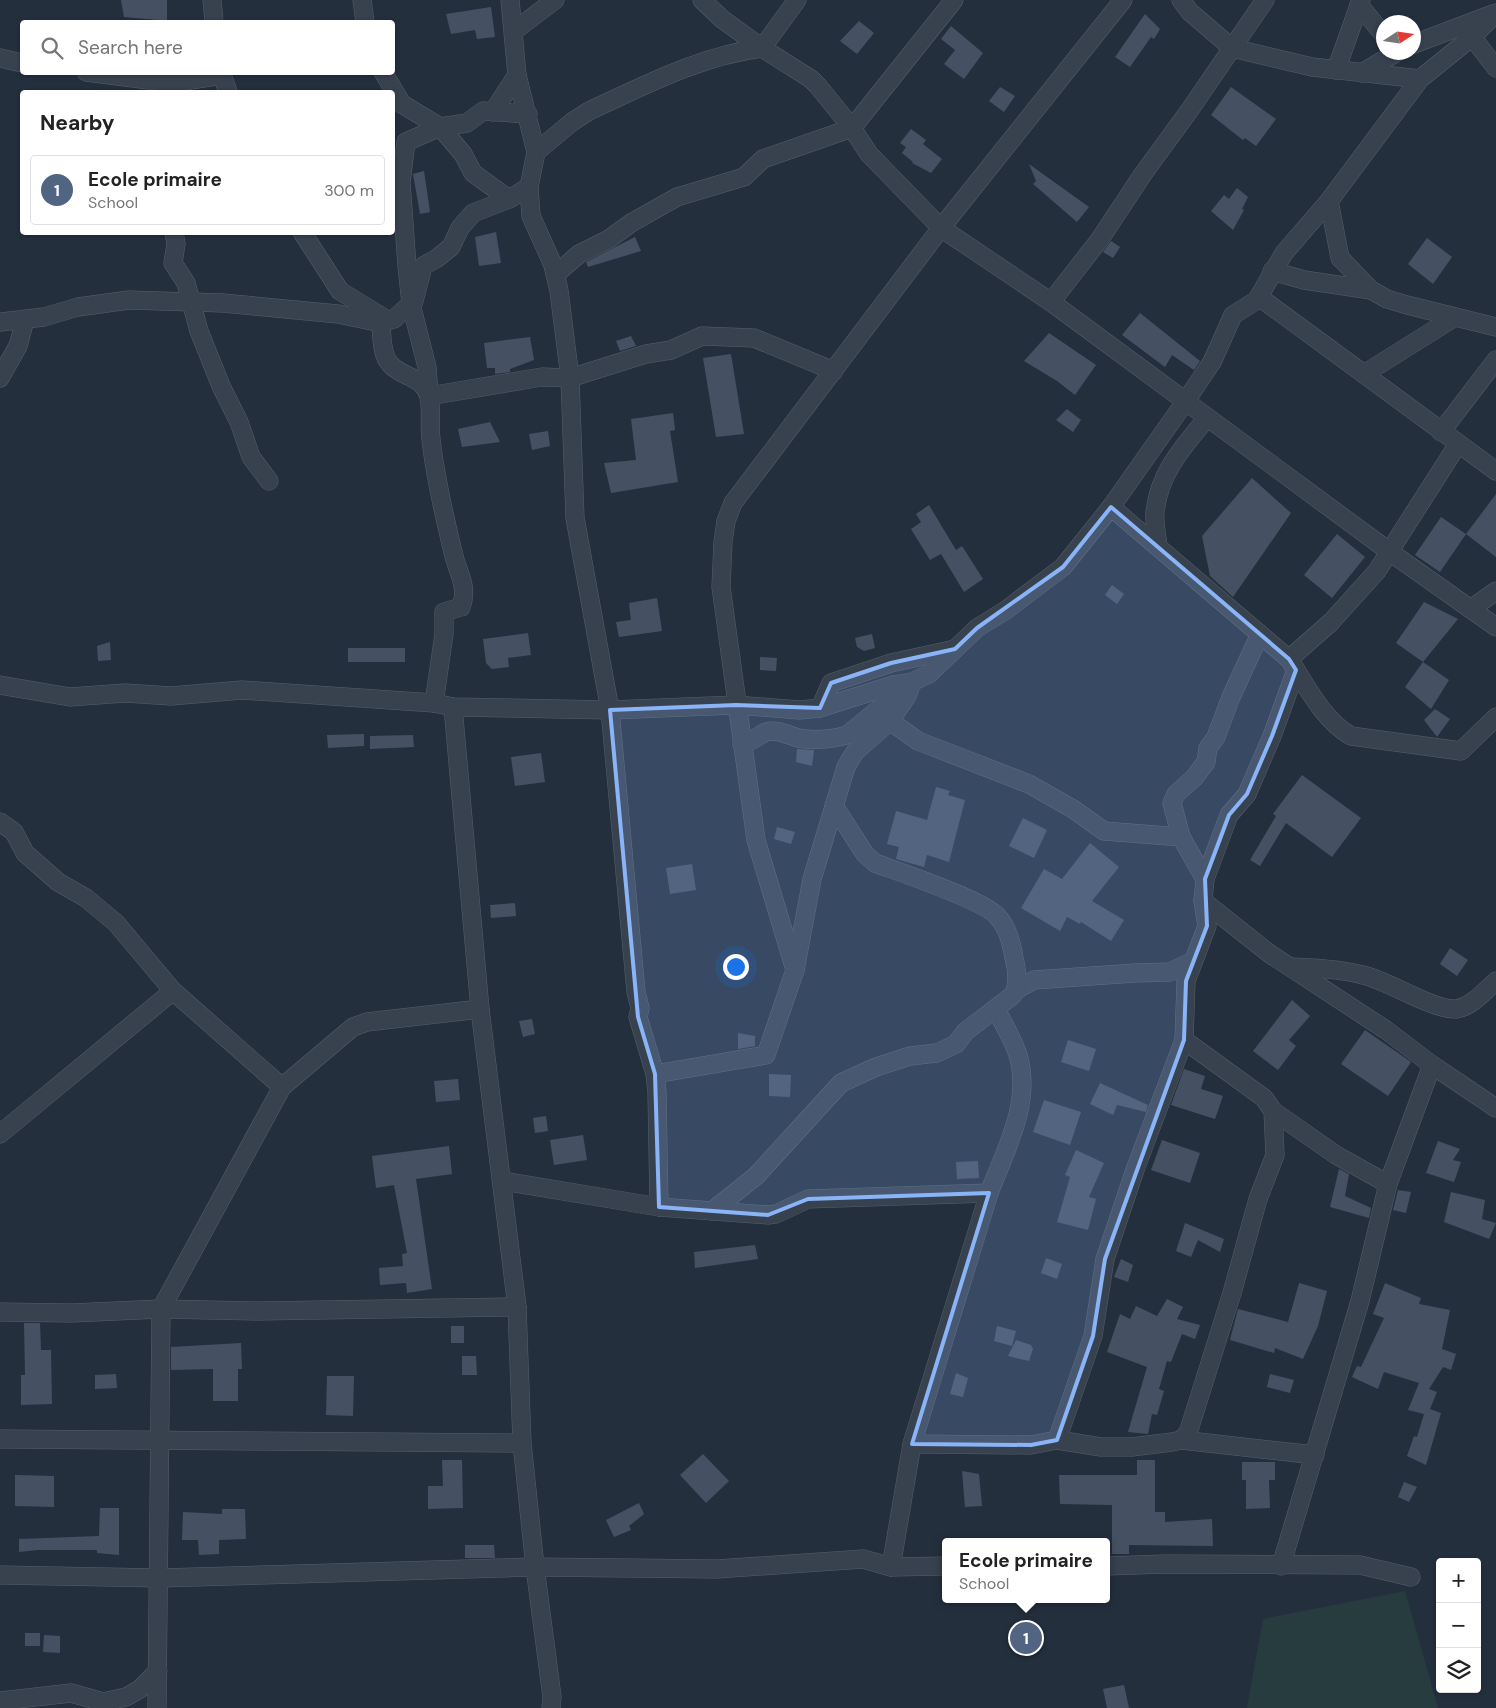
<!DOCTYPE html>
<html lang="en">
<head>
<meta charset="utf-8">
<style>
  body { margin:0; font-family:"DM Sans",sans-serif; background:#f6f6f6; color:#222 }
  .controls { position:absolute; right:15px; bottom:15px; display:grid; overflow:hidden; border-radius:5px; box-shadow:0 1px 4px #0004 }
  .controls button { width:45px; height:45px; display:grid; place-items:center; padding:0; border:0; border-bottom:1px solid #e0e0e0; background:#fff; color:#222; font:25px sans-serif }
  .compass { position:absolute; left:1376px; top:15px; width:45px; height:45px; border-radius:50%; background:#fff; box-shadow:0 1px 4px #0004; rotate:78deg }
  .you { position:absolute; left:735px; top:966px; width:18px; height:18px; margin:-12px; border:4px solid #fff; border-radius:50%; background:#1a73e8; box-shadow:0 0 0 8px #1a73e833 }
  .badge { display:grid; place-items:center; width:32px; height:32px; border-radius:50%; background:#516482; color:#fff; font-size:16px; font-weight:700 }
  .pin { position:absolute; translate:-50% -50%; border:2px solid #fff; box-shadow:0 1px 5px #0006 }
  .popup { position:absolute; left:942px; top:1538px; width:168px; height:65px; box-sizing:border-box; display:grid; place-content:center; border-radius:5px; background:#fff; filter:drop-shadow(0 1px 4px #0005); font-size:16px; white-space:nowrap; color:#767676 }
  .popup b { font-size:19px; color:#222 }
  .popup::after { content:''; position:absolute; left:50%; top:100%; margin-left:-10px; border:10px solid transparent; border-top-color:#fff }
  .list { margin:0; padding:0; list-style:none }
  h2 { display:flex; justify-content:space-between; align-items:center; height:65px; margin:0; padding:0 20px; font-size:21px }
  h2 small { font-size:16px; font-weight:400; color:#767676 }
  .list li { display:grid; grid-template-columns:32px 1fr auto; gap:15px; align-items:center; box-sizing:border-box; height:70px; margin:0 10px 10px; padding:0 10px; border:1px solid #e0e0e0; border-radius:5px }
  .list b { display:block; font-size:19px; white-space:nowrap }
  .list p { margin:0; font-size:16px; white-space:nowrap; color:#767676 }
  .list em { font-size:16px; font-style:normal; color:#767676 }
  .icon { flex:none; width:28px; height:28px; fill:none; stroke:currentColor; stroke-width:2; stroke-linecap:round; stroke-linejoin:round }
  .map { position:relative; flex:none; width:1496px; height:1708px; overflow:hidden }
  .search { position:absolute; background:#fff; box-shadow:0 1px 4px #0004; left:20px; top:20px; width:375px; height:55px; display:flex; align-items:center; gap:12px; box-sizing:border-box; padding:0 18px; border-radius:5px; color:#767676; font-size:19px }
  .panel { position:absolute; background:#fff; box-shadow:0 1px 4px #0004; left:20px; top:90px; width:375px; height:145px; border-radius:5px }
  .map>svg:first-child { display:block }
  .green { fill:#263c3f }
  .building { fill:#455162 }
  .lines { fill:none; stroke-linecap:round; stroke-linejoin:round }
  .minor-casing { stroke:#565f6c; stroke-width:19 }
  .minor { stroke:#38414e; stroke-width:18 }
  .marked { fill:#8ab4f8; fill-opacity:0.2; stroke:#8ab4f8; stroke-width:4; stroke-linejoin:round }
</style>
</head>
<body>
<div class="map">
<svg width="1496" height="1708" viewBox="0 0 1496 1708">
  <rect width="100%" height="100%" fill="#242f3e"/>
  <path class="green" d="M1405,1591L1438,1708H1247L1263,1619Z"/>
  <g class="building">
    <path d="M121,0H167V21L124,17Z"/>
    <path d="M491,7L495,37L477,39L475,30L451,34L446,14Z"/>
    <path d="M1145,14L1160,29L1154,39L1151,37L1130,67L1115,57Z"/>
    <path d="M859,21L874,33L857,54L840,41Z"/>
    <path d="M951,26L983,53L964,79L944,64L955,50L941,39Z"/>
    <path d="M1000,87L1015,96L1004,112L989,101Z"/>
    <path d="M1231,87L1276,119L1256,146L1245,138L1243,140L1211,115Z"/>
    <path d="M911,129L926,140L923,144L942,159L931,173L912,163L913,162L902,153L906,147L900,143Z"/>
    <path d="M1029,164L1089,207L1077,222L1033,184L1036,181Z"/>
    <path d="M424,171L430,212L420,214L413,174Z"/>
    <path d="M1237,188L1248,197L1242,209L1244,210L1233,230L1211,211L1224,195L1229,199Z"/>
    <path d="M496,232L501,263L479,266L475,237Z"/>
    <path d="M635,237L641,251L588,267L586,262Z"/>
    <path d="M1427,238L1452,257L1433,284L1408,264Z"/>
    <path d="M1111,241L1120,247L1113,258L1103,252Z"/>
    <path d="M1140,313L1200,361L1194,370L1172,355L1165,367L1122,335Z"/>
    <path d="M1049,333L1096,365L1075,395L1057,381L1024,361Z"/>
    <path d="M631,336L636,346L620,351L616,341Z"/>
    <path d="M530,337L534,360L510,369V372L495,374V368H487L484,343Z"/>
    <path d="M731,354L744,434L716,437L703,358Z"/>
    <path d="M1067,409L1081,420L1073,432L1056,420Z"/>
    <path d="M673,413L675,430L670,431L678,482L611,493L604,463L636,460L631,419Z"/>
    <path d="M490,422L500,442L462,447L458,429Z"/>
    <path d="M548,431L550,446L532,450L529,434Z"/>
    <path d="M1252,478L1291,513L1233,597L1210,576L1202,536Z"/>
    <path d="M1496,494V557L1466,534Z"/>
    <path d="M929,505L956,550L962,546L983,579L964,592L941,554L930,560L911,529L921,522L916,514Z"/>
    <path d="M1441,517L1466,534L1440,572L1415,555Z"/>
    <path d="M1337,534L1365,557L1332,598L1304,575Z"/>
    <path d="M1112,585L1124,594L1117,604L1105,595Z"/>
    <path d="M657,598L662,631L619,637L616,622L631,620L629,603Z"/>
    <path d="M1424,602L1458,619L1423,662L1396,643Z"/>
    <path d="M528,633L531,655L508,658L509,667L492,669L486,663L483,639Z"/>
    <path d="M872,634L875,648L864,651L857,647L855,638Z"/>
    <path d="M110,642L111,660L98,661L97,646Z"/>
    <rect x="348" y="648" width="57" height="14"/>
    <path d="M760,657L777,658L776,671L760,670Z"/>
    <path d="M1423,662L1449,680L1431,709L1405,687Z"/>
    <path d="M1435,709L1450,719L1437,737L1424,720Z"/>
    <path d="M364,734V746L328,748L327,735Z"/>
    <path d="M413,735L414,747L370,749V736Z"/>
    <path d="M797,749L814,750L812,766L796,762Z"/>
    <path d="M541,753L545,782L515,786L511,757Z"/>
    <path d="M1302,775L1361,818L1332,857L1286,823L1260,866L1250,860L1276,816L1273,814Z"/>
    <path d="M936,787L950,791L948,795L965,800L949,862L927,855L924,867L896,859L899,847L887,844L896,811L927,820Z"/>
    <path d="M1023,818L1047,830L1034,858L1009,846Z"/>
    <path d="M777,827L795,832L791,844L774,839Z"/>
    <path d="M1090,843L1119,867L1092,901L1124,920L1111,941L1081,922L1080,924L1067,917L1060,931L1021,908L1044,869L1062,879Z"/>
    <path d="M692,864L696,890L670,894L666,868Z"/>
    <path d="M515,903L516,916L491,918L490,905Z"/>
    <path d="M1450,948L1468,960L1457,976L1440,964Z"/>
    <path d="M1292,1000L1310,1016L1289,1040L1296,1046L1278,1070L1253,1051Z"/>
    <path d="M532,1019L535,1034L523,1037L519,1021Z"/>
    <path d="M1365,1030L1411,1062L1388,1096L1341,1064Z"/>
    <path d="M738,1033L755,1036V1046L738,1049Z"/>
    <path d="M1068,1040L1096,1049L1089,1071L1061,1062Z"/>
    <path d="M1184,1069L1205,1076L1201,1089L1223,1096L1215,1119L1171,1105Z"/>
    <path d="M769,1074L791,1075L790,1097L769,1096Z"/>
    <path d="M458,1079L460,1100L436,1102L434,1081Z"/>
    <path d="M1100,1083L1148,1105L1146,1112L1117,1105L1113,1115L1090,1104Z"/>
    <path d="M1044,1100L1081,1112L1070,1145L1033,1132Z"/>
    <path d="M546,1116L548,1131L535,1133L533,1118Z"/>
    <path d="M583,1135L587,1160L554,1165L550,1140Z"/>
    <path d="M1162,1140L1200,1153L1190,1183L1151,1170Z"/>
    <path d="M1438,1141L1460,1149L1453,1160L1461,1162L1454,1182L1426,1173Z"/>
    <path d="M449,1146L452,1174L416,1179L432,1289L407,1293L406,1283L380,1285L379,1268L403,1266L402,1254L407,1253L394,1185L376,1188L372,1156Z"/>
    <path d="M1076,1150L1104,1163L1089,1197L1096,1199L1088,1230L1057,1222L1070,1177L1065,1175Z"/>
    <path d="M978,1161L979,1178L957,1179L956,1162Z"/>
    <path d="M1339,1169L1349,1174L1345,1196L1371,1208L1369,1218L1330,1207Z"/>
    <path d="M1398,1190L1411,1192L1406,1213L1393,1210Z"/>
    <path d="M1451,1192L1485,1200L1482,1219L1496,1223L1489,1239L1444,1222Z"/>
    <path d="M1185,1223L1224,1239L1220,1252L1198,1240L1191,1257L1176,1251Z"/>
    <path d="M755,1245L758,1259L695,1268L694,1252Z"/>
    <path d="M1046,1258L1062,1264L1057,1279L1041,1273Z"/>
    <path d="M1121,1259L1133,1265L1128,1282L1114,1277Z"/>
    <path d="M1299,1283L1327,1291L1318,1326L1303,1359L1275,1348L1274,1353L1230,1340L1238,1309L1288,1322Z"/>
    <path d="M1385,1283L1421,1298L1419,1304L1450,1310L1442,1349L1456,1354L1451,1370L1443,1367L1429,1389L1437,1392L1430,1409L1441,1413L1426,1465L1407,1456L1414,1436L1417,1437L1424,1414L1408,1410L1419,1383L1384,1372L1378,1389L1352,1377L1357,1366L1361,1367L1384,1318L1373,1314Z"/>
    <path d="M1167,1299L1183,1307L1177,1319L1200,1325L1195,1339L1182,1334L1171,1362L1167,1361L1159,1389L1164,1391L1157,1415L1152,1414L1148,1434L1128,1432L1147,1367L1107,1352L1120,1314L1130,1319L1136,1306L1157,1316Z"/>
    <path d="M24,1323H40L41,1350H51L52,1404L21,1405V1375H25Z"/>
    <rect x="451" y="1326" width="13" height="17"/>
    <path d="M997,1326L1016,1331L1012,1346L994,1341Z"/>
    <path d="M1016,1340L1031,1345L1033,1349L1029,1361L1008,1356Z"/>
    <path d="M241,1343L242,1369H238V1401H213V1369L171,1370V1347Z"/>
    <path d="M462,1356H476L477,1375H462Z"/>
    <path d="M956,1373L968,1378L963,1397L950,1394Z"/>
    <path d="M116,1374L117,1388L95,1389V1375Z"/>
    <path d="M1270,1374L1294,1380L1290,1393L1267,1387Z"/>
    <path d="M327,1376H354L353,1416L326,1415Z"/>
    <path d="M703,1454L729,1481L706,1503L680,1475Z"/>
    <path d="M442,1460H462L463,1508L428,1509V1486H443Z"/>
    <path d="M1137,1460H1155V1512H1165V1522L1212,1519L1213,1546L1129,1545V1554H1112V1505L1060,1504L1059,1475H1137Z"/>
    <path d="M1242,1462H1275V1480H1269L1270,1508L1246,1509V1480H1242Z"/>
    <path d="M962,1471L979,1474L982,1506L965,1507Z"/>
    <path d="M15,1475L54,1476V1507L15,1506Z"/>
    <path d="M1404,1482L1417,1487L1409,1502L1398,1497Z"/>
    <path d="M639,1503L644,1514L629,1526L631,1530L614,1537L606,1520Z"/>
    <path d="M100,1508H119V1555L97,1553V1550H38L19,1552V1539L99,1536Z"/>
    <path d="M222,1509H245L246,1539L219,1540V1554L199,1555L198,1540H182L183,1512L222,1514Z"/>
    <path d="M465,1545H494L495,1558H465Z"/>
    <rect x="25" y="1633" width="15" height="13"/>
    <path d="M44,1635L60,1636V1653L43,1652Z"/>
    <path d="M1124,1685L1129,1708H1107L1103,1689Z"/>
  </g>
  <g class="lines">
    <g class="minor-casing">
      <g id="minor">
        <path d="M212,0L214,22"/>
        <path d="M362,0L365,22"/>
        <path d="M510,0L517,75L536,152L529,187L531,216L553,265L559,291L570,378L575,518L610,710L636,992L640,1008L638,1017L655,1074L657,1092L659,1207"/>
        <path d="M702,0L722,19L762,48"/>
        <path d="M797,0L762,48L811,79L818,86L852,128L869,154L941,228L1051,302L1390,552L1496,627"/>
        <path d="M1181,0L1190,12L1232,48L1312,67L1420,79"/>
        <path d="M1359,5L1384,35"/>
        <path d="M514,31L555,0"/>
        <path d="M1472,37L1496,68"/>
        <path d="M1414,44L1493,14"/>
        <path d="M0,58L22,63"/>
        <path d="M1336,70L1361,0"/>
        <path d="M86,72L172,83L222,75"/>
        <path d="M221,72L228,92"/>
        <path d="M383,72L402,104L440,127L463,154L473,173L509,199"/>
        <path d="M1362,73L1397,52"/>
        <path d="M493,112L517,75"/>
        <path d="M528,114L483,111L467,123L440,127L406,142L401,182L407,266L411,304L427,367L429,396L542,377L570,378L646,354L671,350L702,336L754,338L834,371"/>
        <path d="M536,152L572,122L589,111C645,85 700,56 762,48"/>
        <path d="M1329,201L1340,258L1371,290"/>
        <path d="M174,232L176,244L173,263L186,283L199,331L221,386L239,422L251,457L269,481"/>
        <path d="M302,232L340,291L384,318"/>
        <path d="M1272,271L1304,280L1371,290L1387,299L1407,305L1496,327"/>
        <path d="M556,274L579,254L609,239L631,223L677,197L744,177L763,159L852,128L954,0"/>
        <path d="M1259,297L1496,471"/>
        <path d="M1051,302L1100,239L1143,174L1189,111L1265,0"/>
        <path d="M0,322L44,317L78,307L129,300L223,303L338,314L381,323L394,319L414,301L423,266L436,259L451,247L460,228L473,213L509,199L529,187"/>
        <path d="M381,323C382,335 381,354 390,364C402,378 424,376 429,397C432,411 429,425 431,439C435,477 444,515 453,552C457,572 469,586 461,607L444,612V634L434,703"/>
        <path d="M1364,374L1455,317"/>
        <path d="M0,378L18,346L25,320"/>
        <path d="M1441,432L1496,360"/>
        <path d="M1111,507L1289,659C1306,685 1323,720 1351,736L1461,751L1496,717"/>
        <path d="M1158,547C1157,536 1154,523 1155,512C1159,473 1183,447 1207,418"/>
        <path d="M1472,608L1496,591"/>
        <path d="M1289,659L1331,622L1377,571L1458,444"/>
        <path d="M0,685L70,697L125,693L171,696L242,690L434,703L453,707L610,710L736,705L800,710L820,708L893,685L908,683"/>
        <path d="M910,688L907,696L890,721L918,741L1029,784L1073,809L1104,831L1181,837L1205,879"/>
        <path d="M820,708L831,683L891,663L955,649"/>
        <path d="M742,744C754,741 759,735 766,732C779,728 792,738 804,739C818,740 834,739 847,735L912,682L929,674L977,628L1006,610L1063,567L1111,507L1185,402L1212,362L1233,315L1257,300L1284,253L1329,201L1420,79L1472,37L1496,13"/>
        <path d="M0,822L14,832L25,853L58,882L86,898L116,923L173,991L282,1087"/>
        <path d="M1181,837L1172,803L1176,794L1194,778L1206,762L1208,748L1216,737L1231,697L1260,634"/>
        <path d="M1203,901L1270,954L1386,1030L1432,1065L1496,1108"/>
        <path d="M1291,967C1315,968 1339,969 1363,975C1389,981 1433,1010 1456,1009C1471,1007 1485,991 1496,981"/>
        <path d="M795,970L756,840L721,587L723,542L726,521L733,503L941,228L1123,0"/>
        <path d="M1016,990L1034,980L1135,973L1170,972L1191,962"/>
        <path d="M480,1009L517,1307L522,1443L535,1567L552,1697L551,1708"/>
        <path d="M655,1074L766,1055L795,970L812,879L846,767L855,752L890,721"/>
        <path d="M1273,1111L1336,1155L1388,1184"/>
        <path d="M0,1134L173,991"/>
        <path d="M503,1181L659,1207L768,1215L776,1214L808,1199L989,1193L912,1444L891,1567"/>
        <path d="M989,1193C1006,1149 1032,1102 1018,1055C1013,1039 1003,1024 996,1009"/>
        <path d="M712,1211L756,1176L841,1083L876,1067L910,1056L937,1053L956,1044L965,1032L1013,995C1019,984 1017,970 1014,958C1012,945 1007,926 997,916C983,900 899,872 875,863L865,854L834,806"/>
        <path d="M0,1312L72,1313L161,1309L259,1311L517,1307"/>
        <path d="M0,1439L522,1443"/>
        <path d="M1057,1440L1093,1336L1105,1259L1136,1167L1184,1040L1186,981L1207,926L1203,901L1205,879L1229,815L1247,794L1272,736L1296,670"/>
        <path d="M1181,1440L1315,1455"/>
        <path d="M912,1444L1031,1445L1057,1440L1101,1447H1132L1172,1442L1181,1440L1188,1433L1232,1293L1258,1199L1275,1155L1273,1111L1264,1098L1184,1040"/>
        <path d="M1106,1566L1166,1564L1360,1565L1411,1577"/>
        <path d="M1281,1566L1360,1301L1388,1184L1432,1065"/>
        <path d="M0,1575L160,1578L535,1567L717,1569L863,1559L891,1567L946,1566"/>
        <path d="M0,1701L71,1693L103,1702L126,1697L140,1689L158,1671"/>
        <path d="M157,1708L161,1309L282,1087L353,1027L367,1022L480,1009L453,707"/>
      </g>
    </g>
    <use href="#minor" class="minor"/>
  </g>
  <path class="marked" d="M1111,507L1289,659L1296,670L1272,736L1247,794L1229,815L1205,879L1207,926L1186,981L1184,1040L1105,1259L1093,1336L1057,1440L1031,1445L912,1444L989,1193L808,1199L768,1215L659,1207L655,1074L638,1017L610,710L736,705L820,708L831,683L891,663L955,649L977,628L1063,567Z"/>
</svg>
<div class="controls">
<button>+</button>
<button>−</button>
<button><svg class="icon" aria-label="layers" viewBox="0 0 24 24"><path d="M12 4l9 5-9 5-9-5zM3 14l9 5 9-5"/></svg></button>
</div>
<svg class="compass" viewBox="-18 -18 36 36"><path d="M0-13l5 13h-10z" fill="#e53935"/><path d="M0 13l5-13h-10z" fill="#767676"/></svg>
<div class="you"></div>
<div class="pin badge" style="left:1026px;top:1638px">1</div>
<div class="popup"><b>Ecole primaire</b>School</div>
<div class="search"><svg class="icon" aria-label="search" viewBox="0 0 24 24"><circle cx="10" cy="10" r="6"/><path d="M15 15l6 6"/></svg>Search here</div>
<section class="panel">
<h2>Nearby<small></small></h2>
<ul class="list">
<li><span class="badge">1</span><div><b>Ecole primaire</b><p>School</p></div><em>300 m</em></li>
</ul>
</section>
</div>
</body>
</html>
